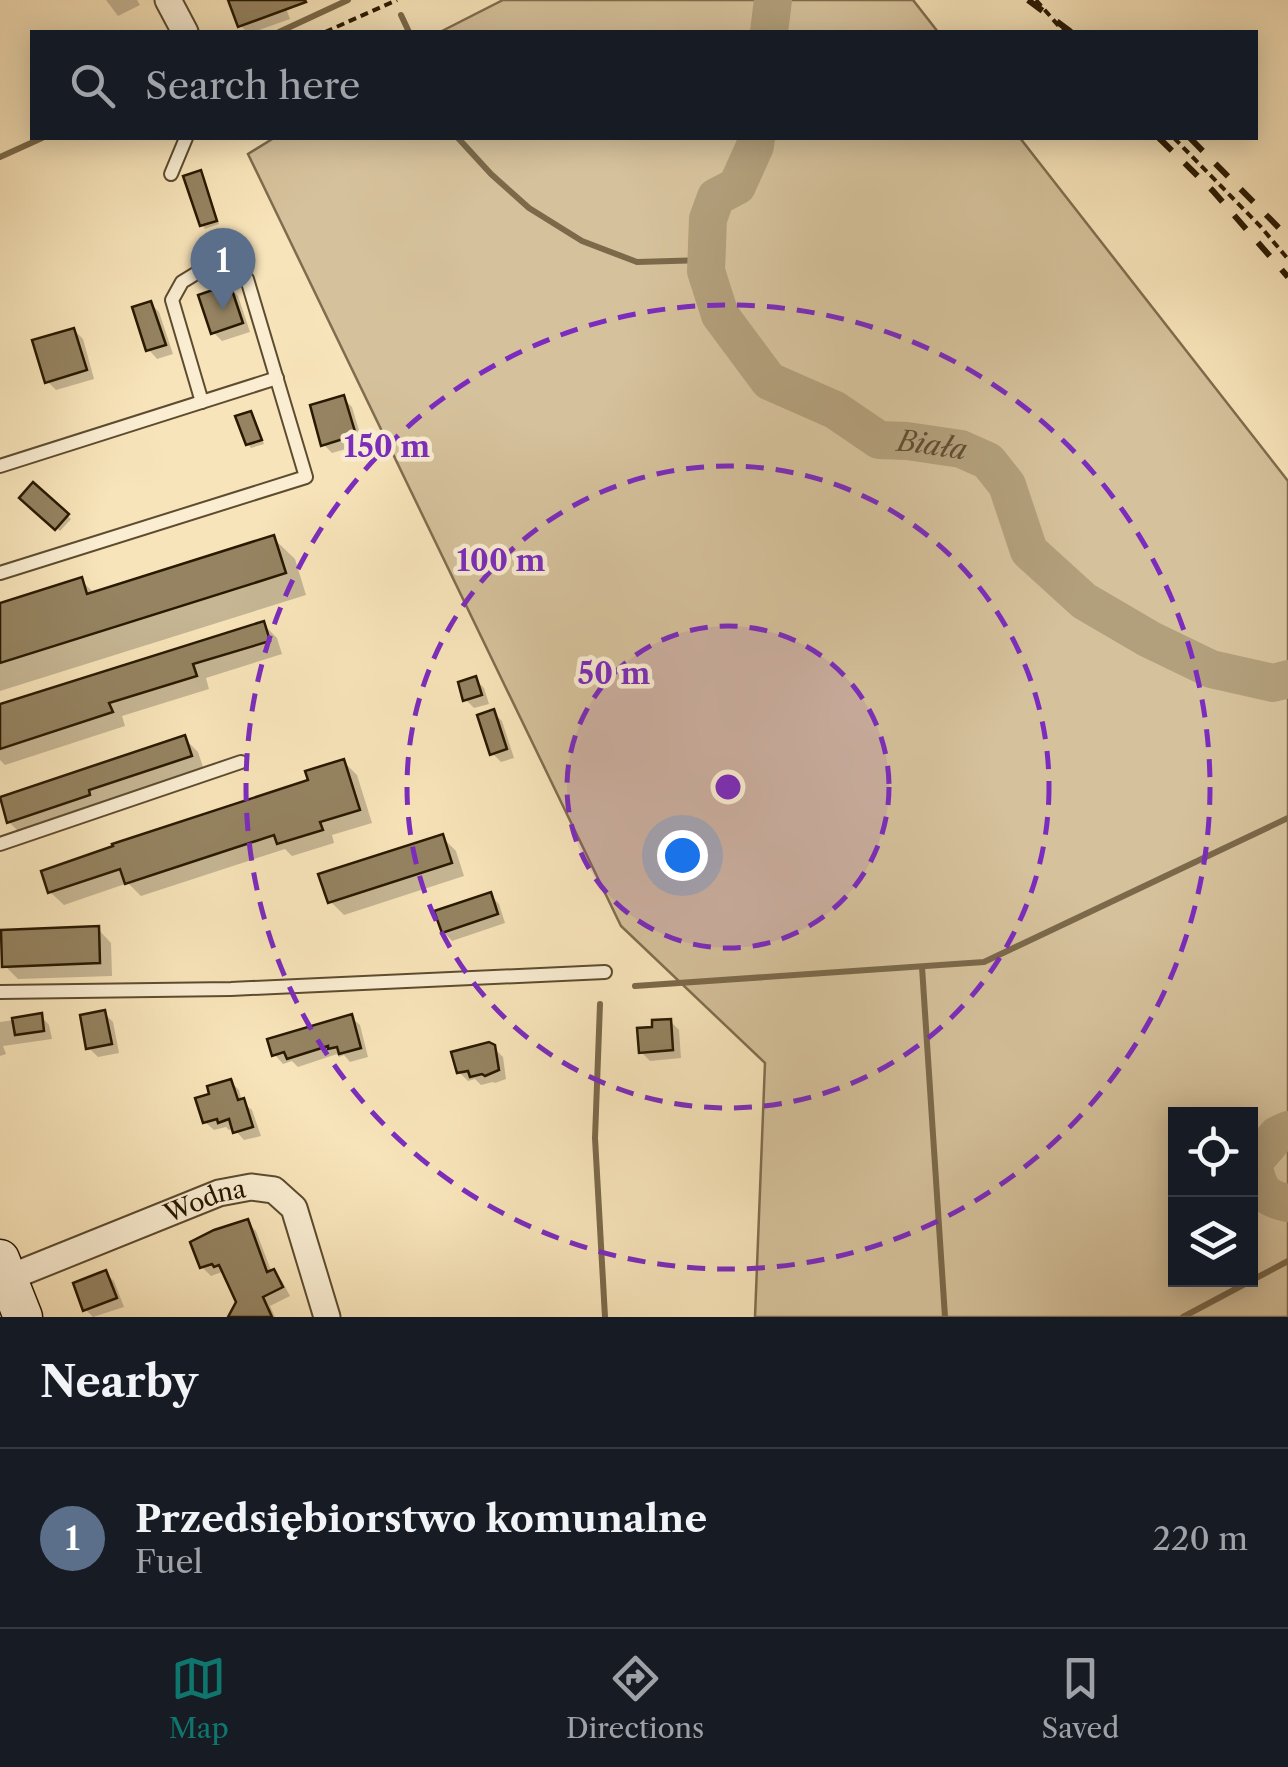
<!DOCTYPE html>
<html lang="en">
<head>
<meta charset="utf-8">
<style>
  body { margin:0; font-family:"Libre Caslon Text",serif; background:#242831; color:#f1f3f6 }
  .controls { position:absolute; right:30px; bottom:30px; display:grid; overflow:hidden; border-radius:0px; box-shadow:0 5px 25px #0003 }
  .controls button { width:90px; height:90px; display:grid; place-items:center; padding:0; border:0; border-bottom:2px solid #363941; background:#171b24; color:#f1f3f6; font:50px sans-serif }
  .you { position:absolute; left:682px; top:855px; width:35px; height:35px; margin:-25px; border:8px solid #fff; border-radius:50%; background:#1a73e8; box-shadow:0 0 0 15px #1a73e833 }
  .badge { display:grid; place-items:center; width:65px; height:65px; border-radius:50%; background:#0f766e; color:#fff; font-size:32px; font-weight:700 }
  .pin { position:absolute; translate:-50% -82px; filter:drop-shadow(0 2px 5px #0008) }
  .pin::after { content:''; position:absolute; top:52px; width:35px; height:30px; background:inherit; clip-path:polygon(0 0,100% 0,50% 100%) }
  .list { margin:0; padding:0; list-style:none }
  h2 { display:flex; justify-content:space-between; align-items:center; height:130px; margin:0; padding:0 40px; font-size:42px }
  h2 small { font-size:32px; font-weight:400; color:#9ea1a6 }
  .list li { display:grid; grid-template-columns:65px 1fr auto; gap:30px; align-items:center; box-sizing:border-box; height:180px; padding:0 40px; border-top:2px solid #363941 }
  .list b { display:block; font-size:38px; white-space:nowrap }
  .list p { margin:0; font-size:32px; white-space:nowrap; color:#9ea1a6 }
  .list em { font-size:32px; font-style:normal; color:#9ea1a6 }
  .icon { flex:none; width:55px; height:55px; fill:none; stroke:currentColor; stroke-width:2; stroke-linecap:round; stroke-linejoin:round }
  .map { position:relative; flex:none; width:1288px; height:1317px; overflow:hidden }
  .search { position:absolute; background:#171b24; box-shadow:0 5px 25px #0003; left:30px; right:30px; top:30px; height:110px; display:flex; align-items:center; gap:25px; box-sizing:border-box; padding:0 35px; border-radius:0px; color:#9ea1a6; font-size:38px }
  .sheet { height:310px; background:#171b24 }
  nav { display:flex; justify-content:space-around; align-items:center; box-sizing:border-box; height:140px; border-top:2px solid #363941; background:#171b24; font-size:28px; color:#9ea1a6 }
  nav a { display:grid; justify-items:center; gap:5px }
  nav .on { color:#0f766e }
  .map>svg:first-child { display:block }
  .green { fill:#d5c19b; stroke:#7f6d4e; stroke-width:2.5; fill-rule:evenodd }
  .shadow { fill:#0003 }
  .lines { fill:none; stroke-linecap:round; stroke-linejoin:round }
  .stream { stroke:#7b694a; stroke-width:6 }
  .river { stroke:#b29f7b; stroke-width:38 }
  .building { fill:#958361; stroke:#291901; stroke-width:2.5 }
  .lane-casing { stroke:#5d4c2f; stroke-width:16 }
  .street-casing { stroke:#5d4c2f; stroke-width:29 }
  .secondary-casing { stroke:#291901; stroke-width:41 }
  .path { stroke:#291901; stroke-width:4; stroke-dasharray:8 5; stroke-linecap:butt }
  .lane { stroke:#faedd2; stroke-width:12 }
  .street { stroke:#faedd2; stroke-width:25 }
  .secondary { stroke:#faedd2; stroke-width:38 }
  .rail { stroke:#291901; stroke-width:6; stroke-dasharray:18 18; stroke-linecap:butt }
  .ring { fill:none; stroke:#7b2cbf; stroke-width:5; stroke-dasharray:18 12 }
  .labels { text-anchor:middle; stroke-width:9; stroke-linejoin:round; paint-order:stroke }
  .street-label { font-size:25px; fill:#291901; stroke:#faedd2 }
  .water-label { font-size:28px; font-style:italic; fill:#604f32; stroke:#faedd2 }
  .centre { fill:#7b2cbf; stroke:#faedd2; stroke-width:5 }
  .ring-label { font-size:30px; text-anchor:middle; font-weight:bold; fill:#7b2cbf; stroke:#faedd2; stroke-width:9; stroke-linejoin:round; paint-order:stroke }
</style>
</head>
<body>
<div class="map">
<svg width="1288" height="1317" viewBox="0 0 1288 1317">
  <rect width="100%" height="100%" fill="#f8e4ba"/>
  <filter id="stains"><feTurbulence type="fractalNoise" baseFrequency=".002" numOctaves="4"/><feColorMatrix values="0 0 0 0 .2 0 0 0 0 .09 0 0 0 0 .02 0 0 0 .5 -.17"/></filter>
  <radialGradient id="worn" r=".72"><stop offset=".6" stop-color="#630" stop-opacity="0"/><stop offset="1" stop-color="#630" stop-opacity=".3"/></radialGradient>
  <g class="green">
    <path d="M503,0H913L938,32H440Z"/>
    <path d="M274,138H1020L1288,481V1317H755L765,1063L621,926L248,154ZM1176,1114H1250V1280H1176Z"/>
  </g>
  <g class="shadow">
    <path d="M106,0H137L140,5L118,16Z"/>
    <path d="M231,0H283L290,19L253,32H247L240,25Z"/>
    <path d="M200,173L204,176L219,224L205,229L202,225Z"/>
    <path d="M229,287L238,296L250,332L222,341L213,332Z"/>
    <path d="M151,304L159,312L173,354L157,359L149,350Z"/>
    <path d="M74,330L83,339L94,379L56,390L47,381Z"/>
    <path d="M343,398L352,407L363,444L332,453L323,444Z"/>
    <path d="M251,413L254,417L264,444L251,448L248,444Z"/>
    <path d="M33,486L71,519L60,531L22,498Z"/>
    <path d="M273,538L295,559L306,595L0,691V606L81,580L95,594Z"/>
    <path d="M263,624L277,638L282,654L206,678L209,689L122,716L125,726L5,765L0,760V707Z"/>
    <path d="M475,679L484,688L489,704L474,708L466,700Z"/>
    <path d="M493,712L502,721L514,758L501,762L492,753Z"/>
    <path d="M184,738L198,752L204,770L23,836L9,822Z"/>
    <path d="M344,762L357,775L372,823L332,835L334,843L292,856L285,849L141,896L128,883L64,905L50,892L311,782Z"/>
    <path d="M442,837L456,851L464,876L344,915L330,901Z"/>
    <path d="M490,895L499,904L505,923L452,941L444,932Z"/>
    <path d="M98,929L111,943L112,976L18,979L5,966Z"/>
    <path d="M104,1013L113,1022L119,1053L98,1057L89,1048Z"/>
    <path d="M41,1016L49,1025L52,1039L3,1046L6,1054L0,1056V1022Z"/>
    <path d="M351,1017L360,1025L368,1057L350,1062L344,1055L339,1057L337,1054L298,1067L292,1061L283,1064L275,1055Z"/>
    <path d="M670,1021L679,1030L681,1058L650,1061L641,1052Z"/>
    <path d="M494,1048L503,1057L506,1079L495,1083L493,1082L481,1085L475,1079L468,1081L459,1072Z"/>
    <path d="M230,1081L239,1090L242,1102L252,1110L261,1136L244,1140L234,1129L229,1130L226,1127L214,1130L205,1122L212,1096Z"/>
    <path d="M247,1222L256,1231L272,1273L273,1272L282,1281L290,1296L270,1306L275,1317H238L237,1303L225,1274L222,1272L211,1276L202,1267Z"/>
    <path d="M105,1273L114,1281L124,1307L93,1317L85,1309Z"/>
  </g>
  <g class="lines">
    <g class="stream">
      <path d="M401,15L409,32"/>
      <path d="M279,32L348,0"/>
      <path d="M458,138L491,174L529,208L582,241L637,262L706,260"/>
      <path d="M0,157L42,138"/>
      <path d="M922,967L945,1317"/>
      <path d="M635,986L984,962L1288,818"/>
      <path d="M600,1004L595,1138L605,1317"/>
      <path d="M1183,1317L1288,1261"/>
    </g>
    <g class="river">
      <path d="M769,32L773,0"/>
      <path id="s1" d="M756,138L755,146L737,186L716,197L708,219L706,271L720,315L769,381L835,410L879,440L907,441L961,449L988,461L1007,485L1029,551L1084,601L1149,639L1211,669L1273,683L1288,679"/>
      <path d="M1288,1130L1277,1135L1253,1163C1258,1188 1262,1198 1288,1203"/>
    </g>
  </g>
  <g class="building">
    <path d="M228,0H305L306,2L238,27Z"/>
    <path d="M201,170L217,221L200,226L183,176Z"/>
    <path d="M230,284L243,323L211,334L198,295Z"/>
    <path d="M151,301L166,345L146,351L132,307Z"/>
    <path d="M74,328L87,370L45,383L32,340Z"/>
    <path d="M344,395L356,435L321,446L310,405Z"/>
    <path d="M251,411L262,440L246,445L235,416Z"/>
    <path d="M33,482L69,514L55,530L19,498Z"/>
    <path d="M274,535L286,573L0,663V603L82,577L87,594Z"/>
    <path d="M264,621L270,641L193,664L197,676L109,703L113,712L0,749V704Z"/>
    <path d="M476,676L482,695L463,701L458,682Z"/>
    <path d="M494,709L507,749L490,755L477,715Z"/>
    <path d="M185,735L192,756L89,790L90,795L7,823L0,797Z"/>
    <path d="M344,759L360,810L320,822L323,830L277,844L274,835L125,884L120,869L48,893L41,871L113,846L112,844L308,780L305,771Z"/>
    <path d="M443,834L452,863L328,903L318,874Z"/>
    <path d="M491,892L498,914L442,933L434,911Z"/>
    <path d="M99,926L100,963L2,967L1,930Z"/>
    <path d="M105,1010L112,1044L86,1049L80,1015Z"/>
    <path d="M42,1013L44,1031L15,1035L12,1018Z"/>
    <path d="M352,1014L361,1048L339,1054L337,1047L328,1049V1046L287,1059L284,1052L272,1056L267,1039Z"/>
    <path d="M671,1019L673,1050L639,1053L637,1028L652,1027V1020Z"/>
    <path d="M489,1042L495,1045L499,1070L485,1076L482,1074L470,1077L468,1071L457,1073L451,1052Z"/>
    <path d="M231,1079L238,1100L244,1098L253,1127L233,1133L229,1119L218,1123L217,1119L203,1123L195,1098L209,1094L207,1086Z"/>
    <path d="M248,1219L267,1272L274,1269L283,1287L263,1297L272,1317H228L236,1302L219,1265L214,1267L212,1264L200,1268L190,1242L214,1230Z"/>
    <path d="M106,1270L117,1298L83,1311L73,1283Z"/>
  </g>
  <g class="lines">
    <g class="lane-casing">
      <g id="lane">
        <path d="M171,174L186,138"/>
        <path d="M0,466L277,378"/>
        <path d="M0,573L306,477L247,279L233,268L216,266L200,271L182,282L172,300L202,402"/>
        <path d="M0,844L241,762"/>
        <path d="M0,992L231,989L605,972"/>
      </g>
    </g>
    <g class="street-casing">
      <g id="street">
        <path d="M168,0L185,32"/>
        <path id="s2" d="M8,1278L219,1193L251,1187L274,1190L294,1208L327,1317"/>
      </g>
    </g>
    <g class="secondary-casing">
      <path id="secondary" d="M0,1259L23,1317"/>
    </g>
    <g class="path">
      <path d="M1036,0L1064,32"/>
      <path d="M325,32L397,0"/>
      <path d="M1174,138L1261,227L1288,259"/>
    </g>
    <use href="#lane" class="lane"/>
    <use href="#street" class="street"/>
    <use href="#secondary" class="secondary"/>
    <g class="rail">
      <path d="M1028,0L1071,32"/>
      <path d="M1159,138L1213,191L1288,277"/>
      <path d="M1190,138L1288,237"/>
    </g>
  </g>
  <circle cx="728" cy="787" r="161" fill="#7b2cbf" fill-opacity=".12"/>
  <g class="ring">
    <circle cx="728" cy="787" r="161"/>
    <circle cx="728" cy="787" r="321"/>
    <circle cx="728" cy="787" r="482"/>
  </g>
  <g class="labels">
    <g class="street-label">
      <text dy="9" stroke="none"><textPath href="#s2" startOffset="212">Wodna</textPath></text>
    </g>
    <g class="water-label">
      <text dy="10" stroke="none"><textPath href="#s1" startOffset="458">Biała</textPath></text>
    </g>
  </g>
  <circle cx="728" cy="787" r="15" class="centre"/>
  <g class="ring-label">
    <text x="387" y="457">150 m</text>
    <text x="501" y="571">100 m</text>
    <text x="614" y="684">50 m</text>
  </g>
  <rect width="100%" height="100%" filter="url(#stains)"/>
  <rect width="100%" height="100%" fill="url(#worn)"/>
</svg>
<div class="controls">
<button><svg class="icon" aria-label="locate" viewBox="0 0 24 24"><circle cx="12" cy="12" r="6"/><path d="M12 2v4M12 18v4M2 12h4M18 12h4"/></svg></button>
<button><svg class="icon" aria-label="layers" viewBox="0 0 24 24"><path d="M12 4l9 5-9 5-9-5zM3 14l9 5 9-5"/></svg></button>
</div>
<div class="you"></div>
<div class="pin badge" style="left:223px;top:310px;background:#5c6f8a">1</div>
<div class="search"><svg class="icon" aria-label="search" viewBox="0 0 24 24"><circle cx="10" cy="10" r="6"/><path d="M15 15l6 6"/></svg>Search here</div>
</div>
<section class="sheet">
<h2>Nearby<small></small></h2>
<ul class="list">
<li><span class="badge" style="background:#5c6f8a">1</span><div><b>Przedsiębiorstwo komunalne</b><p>Fuel</p></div><em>220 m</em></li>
</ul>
</section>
<nav>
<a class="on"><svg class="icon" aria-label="map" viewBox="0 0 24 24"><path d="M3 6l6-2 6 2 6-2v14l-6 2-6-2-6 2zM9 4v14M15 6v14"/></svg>Map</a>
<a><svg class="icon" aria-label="directions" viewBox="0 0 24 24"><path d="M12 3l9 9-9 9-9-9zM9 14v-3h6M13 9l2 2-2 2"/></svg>Directions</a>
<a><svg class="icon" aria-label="saved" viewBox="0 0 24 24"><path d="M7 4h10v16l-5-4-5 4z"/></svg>Saved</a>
</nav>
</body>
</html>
